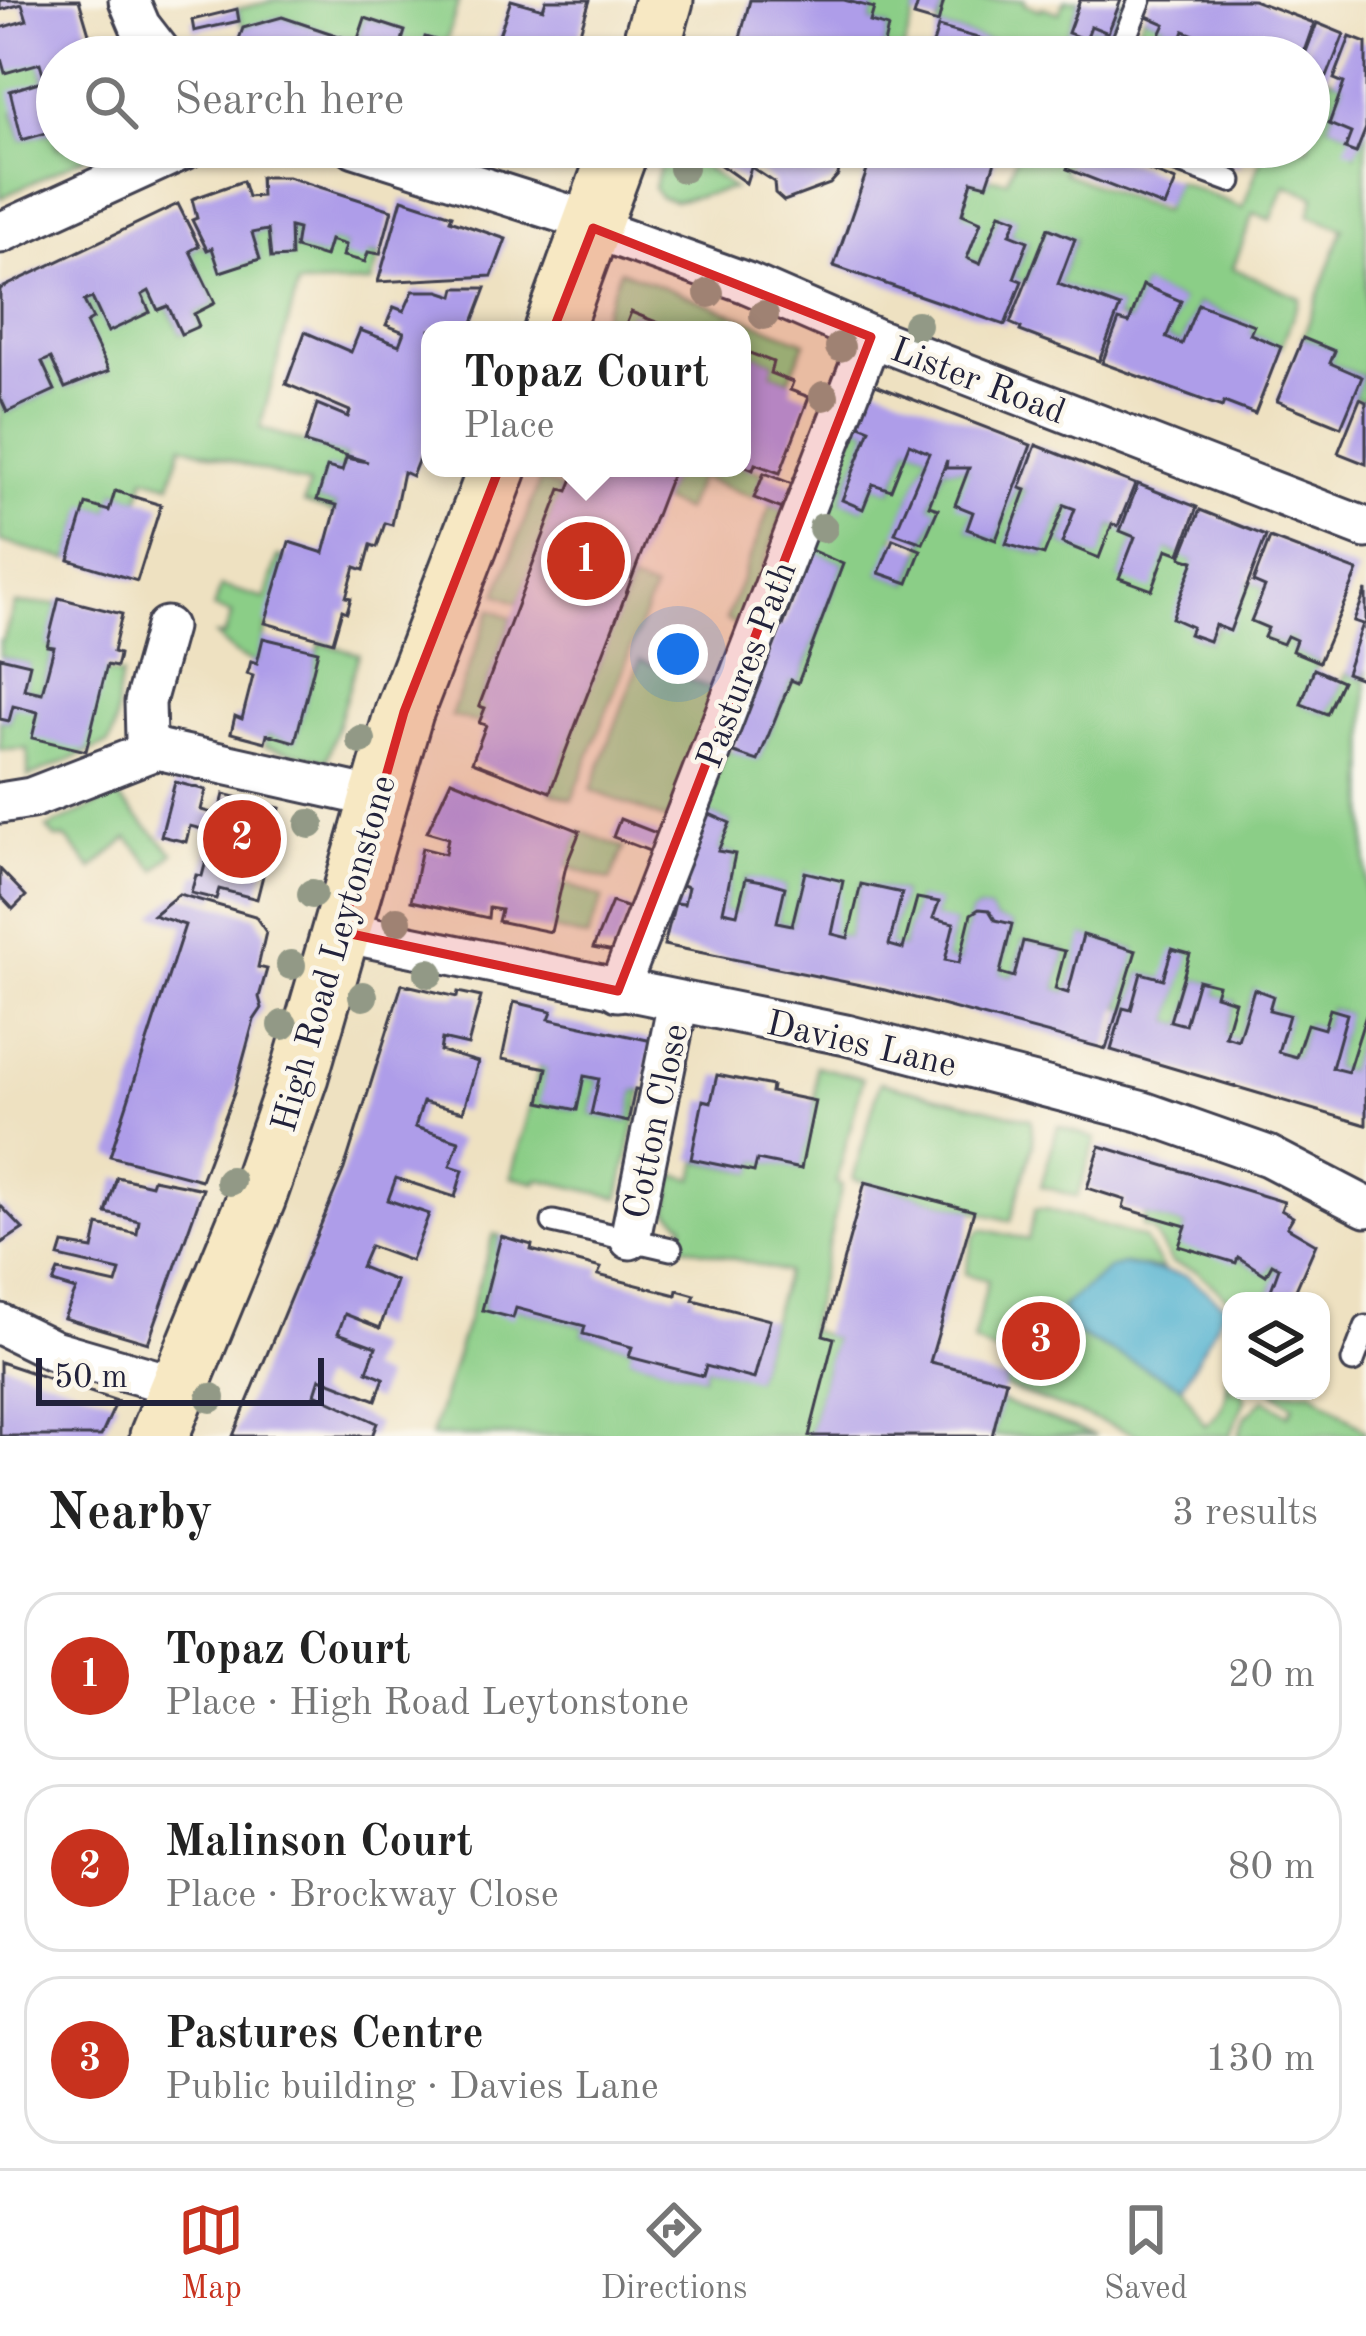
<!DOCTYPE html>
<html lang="en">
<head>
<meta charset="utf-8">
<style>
  body { margin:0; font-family:"Old Standard TT",serif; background:#f6f6f6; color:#222 }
  .controls { position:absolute; right:36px; bottom:36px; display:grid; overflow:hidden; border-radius:24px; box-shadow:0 3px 9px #0004 }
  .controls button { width:108px; height:108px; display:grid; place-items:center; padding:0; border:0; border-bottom:3px solid #e0e0e0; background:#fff; color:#222; font:60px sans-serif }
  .scale { position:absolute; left:36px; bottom:30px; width:288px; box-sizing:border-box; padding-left:12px; border:6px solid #22223b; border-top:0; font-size:33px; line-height:42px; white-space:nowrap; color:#22223b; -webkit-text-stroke:9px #fbf7ec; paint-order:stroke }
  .you { position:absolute; left:678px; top:654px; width:42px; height:42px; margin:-30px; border:9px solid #fff; border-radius:50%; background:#1a73e8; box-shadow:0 0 0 18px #1a73e833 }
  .badge { display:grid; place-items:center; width:78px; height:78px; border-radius:50%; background:#c8321e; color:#fff; font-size:39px; font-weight:700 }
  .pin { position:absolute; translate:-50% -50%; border:6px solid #fff; box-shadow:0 3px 12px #0006 }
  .popup { position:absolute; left:421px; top:321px; width:330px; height:156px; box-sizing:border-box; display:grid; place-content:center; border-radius:24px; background:#fff; filter:drop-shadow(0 3px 9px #0005); font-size:39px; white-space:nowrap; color:#767676 }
  .popup b { font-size:45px; color:#222 }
  .popup::after { content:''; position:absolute; left:50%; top:100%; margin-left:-24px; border:24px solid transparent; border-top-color:#fff }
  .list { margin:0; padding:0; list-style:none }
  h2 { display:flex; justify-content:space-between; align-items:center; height:156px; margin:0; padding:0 48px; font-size:51px }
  h2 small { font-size:39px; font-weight:400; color:#767676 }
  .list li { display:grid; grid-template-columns:78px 1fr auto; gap:36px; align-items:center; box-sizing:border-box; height:168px; margin:0 24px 24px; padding:0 24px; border:3px solid #e0e0e0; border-radius:36px }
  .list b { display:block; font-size:45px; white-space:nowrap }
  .list p { margin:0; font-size:39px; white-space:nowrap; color:#767676 }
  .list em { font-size:39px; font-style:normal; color:#767676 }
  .icon { flex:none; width:66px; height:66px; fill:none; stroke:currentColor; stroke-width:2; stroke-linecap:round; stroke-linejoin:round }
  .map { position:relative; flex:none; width:1366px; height:1436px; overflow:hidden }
  .search { position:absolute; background:#fff; box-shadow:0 3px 9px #0004; left:36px; right:36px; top:36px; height:132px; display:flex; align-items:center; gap:30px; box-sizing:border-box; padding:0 42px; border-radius:66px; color:#767676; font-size:45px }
  .sheet { height:732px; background:#fff }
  nav { display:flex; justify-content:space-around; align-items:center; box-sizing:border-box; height:168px; border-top:3px solid #e0e0e0; background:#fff; font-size:33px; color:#767676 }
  nav a { display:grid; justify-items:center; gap:6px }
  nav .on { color:#c8321e }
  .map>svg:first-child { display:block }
  .green { fill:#8bce87; stroke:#567861; stroke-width:3 }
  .water { fill:#52b2d0; stroke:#3a6a86; stroke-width:3 }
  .building { fill:#ae9de9 }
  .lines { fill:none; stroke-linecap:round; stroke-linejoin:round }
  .lane-casing { stroke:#413f4f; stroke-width:27 }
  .street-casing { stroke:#413f4f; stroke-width:45 }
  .secondary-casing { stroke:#413f4f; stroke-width:63 }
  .lane { stroke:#fff; stroke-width:21 }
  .street { stroke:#fff; stroke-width:39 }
  .secondary { stroke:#f7e8c3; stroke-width:57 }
  .tree { fill:#929986 }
  .marked { fill:#d62828; fill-opacity:0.2; stroke:#d62828; stroke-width:9; stroke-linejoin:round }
  .labels { text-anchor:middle; stroke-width:9; stroke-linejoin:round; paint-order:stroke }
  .street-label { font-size:36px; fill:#22223b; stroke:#fbf7ec }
</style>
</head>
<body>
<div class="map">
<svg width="1366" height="1436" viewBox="0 0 1366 1436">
  <rect width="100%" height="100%" fill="#fbf7ec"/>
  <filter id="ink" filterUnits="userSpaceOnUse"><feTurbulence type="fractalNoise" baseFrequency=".00833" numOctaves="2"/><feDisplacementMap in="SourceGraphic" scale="24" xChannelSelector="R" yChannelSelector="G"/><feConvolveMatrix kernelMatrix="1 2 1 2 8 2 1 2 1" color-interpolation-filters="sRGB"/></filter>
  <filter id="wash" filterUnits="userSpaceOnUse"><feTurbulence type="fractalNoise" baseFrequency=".004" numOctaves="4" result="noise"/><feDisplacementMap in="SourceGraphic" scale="48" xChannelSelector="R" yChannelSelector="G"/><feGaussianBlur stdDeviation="2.7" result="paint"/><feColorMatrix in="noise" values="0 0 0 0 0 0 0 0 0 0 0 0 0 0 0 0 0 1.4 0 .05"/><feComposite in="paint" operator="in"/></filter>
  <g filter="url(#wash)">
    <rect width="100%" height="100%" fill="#eee1c1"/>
    <g class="green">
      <path d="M277,0H459L446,43L426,37L419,57H397L404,31L365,18L357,42L282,17L243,28L237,9Z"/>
      <path d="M844,0H919L901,57H881L888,27L870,22L874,8Z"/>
      <path d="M944,0H1025L1024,4L1040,10L1042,7L1059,13L1065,0H1080L1068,32L1086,39L1091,26L1109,32L1121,0L1130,1L1108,57H997L1001,44L938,27Z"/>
      <path d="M1144,15L1165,24L1156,46L1175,53L1184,31L1222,46L1217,57H1128Z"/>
      <path d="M0,55L40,63L45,80L13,113L22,140L57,130V147H106L0,198Z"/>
      <path d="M1319,73L1344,83L1329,124L1351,133L1355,153L1366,128V402L1354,397L1362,376L1330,363L1334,351L1303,338L1343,228L1309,215L1315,196L1285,185L1271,220L1254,213L1233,268L1300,298L1281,347L1250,334L1253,325L1198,304L1182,344L1166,338L1180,301L1143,286L1129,323L1116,318L1119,307L1058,284L1075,239L1048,229L1026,283L1014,278L1028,242L1010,234L1016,219L1000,214L980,264L967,258L962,214L970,180L986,185L990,178L1007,180L1020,147H1073L1063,173L1163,211L1176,181L1243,208L1265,147H1309V98Z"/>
      <path d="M666,147H706L697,161L733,189L674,201L660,197L654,188Z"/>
      <path d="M290,227L298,229L295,248L324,256L330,240L346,245L343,256L380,254L371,283L298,285L260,428L346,456L342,471L327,468L318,500L337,505L335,513L304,503L309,485L182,445L170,484L145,477L139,499L116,491L109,511L86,505L69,560L0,541V397L8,412L55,390L42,362L51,358L66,388L108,372L86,323L93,319L84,301L92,298L108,331L150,312L142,295L149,291L167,306L181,334L198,326L194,314L215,303L190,251L204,244L207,250L212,248L241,264L260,259L252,233L268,230L271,257H291Z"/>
      <path d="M620,270L805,342L789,380L770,373L773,362L742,350V330H677L631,313L624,330H597Z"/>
      <path d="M857,424L870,429L842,500L862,508L873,484L892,490L909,444L929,453L880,573L909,583L937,510L929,506L947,460V468H969L973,512L968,529L996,540L1016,487L1026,490L1007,544L1044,555L1064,505L1075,509L1062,543L1098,557L1112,524L1135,537L1120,577L1167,549L1194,561L1190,634L1208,641L1249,581L1265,587L1252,621L1268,628L1265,638L1283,644L1287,636L1296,640L1292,651L1319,662L1302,704L1327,714L1346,673L1362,679L1366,670V1023H1363L1348,1072L1332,1068L1346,1014L1330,1009L1324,1029L1307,1024L1296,1057L1278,1052L1288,1015L1269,1010L1254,990L1238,1040L1225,1036L1235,1001L1215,995L1217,985L1198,980L1185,1025L1170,1021L1189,954L1163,979L1141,973L1131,1010L1121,1007L1135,950L1084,936L1068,993L1055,989L1065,951L1023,941L1014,977L1000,973L1012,925L995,920L989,910L979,909L971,914L959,963L945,960L954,924L933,918L938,903L917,899L903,949L889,945L902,893L861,884L848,938L832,934L806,873L792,925L777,922L785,887L746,878L737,914L723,911L735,854L718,851L730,823L703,811L727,750L758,760L791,680L799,682L843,564L807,549Z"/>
      <path d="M742,465L764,473L754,498L699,477L685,511L661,501L674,468Z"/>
      <path d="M540,480L561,489L518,603L497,594Z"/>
      <path d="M771,504L785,510L741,626L726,620Z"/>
      <path d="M278,556L284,558L257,663C238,658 229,649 216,636H224L232,614L214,608L221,586L265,599Z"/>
      <path d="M630,582L654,590L572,800L550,792Z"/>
      <path d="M15,604H58L48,646L54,647L42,693L24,689L29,664L0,657V640H3Z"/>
      <path d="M491,609L512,618L479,705L485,708L479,723L451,716Z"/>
      <path d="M320,643L359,654L327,760L264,746L267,734L295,741Z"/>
      <path d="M640,660L717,691L669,821L591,790Z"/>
      <path d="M105,672L122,675C113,697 121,725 108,744L28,777V749L0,750V719L9,721L13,706Z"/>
      <path d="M117,796L173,853L156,870L128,838L92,869L66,838H55L47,828Z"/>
      <path d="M580,831L624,848L610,881L566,866Z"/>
      <path d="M562,883L603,898L587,938L551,929Z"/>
      <path d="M540,1066L547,1068L541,1102L576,1110L584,1076L599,1079L591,1114L628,1122L635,1089L642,1090L619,1198L538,1179L536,1183L511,1177Z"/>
      <path d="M816,1066L863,1078L836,1183L842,1185L808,1330L834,1338L809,1436H431L494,1234L501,1236L482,1310L516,1308L585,1326L583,1334L632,1347L630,1357L703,1376L706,1366L754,1378L786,1272L679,1245L684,1224L668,1210L675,1175L694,1179L698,1161L753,1172L757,1160L800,1168L815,1101Z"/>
      <path d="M880,1082L1031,1119L1033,1144L1011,1221L853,1179Z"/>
      <path d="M1058,1126L1096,1139L1077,1197L1041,1186Z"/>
      <path d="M1035,1209H1047L1143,1238L1163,1269L1123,1264L1078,1335L1182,1386L1205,1426C1223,1411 1229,1398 1226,1375H1231V1391H1243L1245,1400L1230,1436H1140L1005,1387L1010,1359L973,1342L988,1280L965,1274L974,1236L982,1229L1028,1240Z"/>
      <path d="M1145,1214L1186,1226L1180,1245L1238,1257L1266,1274L1272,1264L1279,1268L1267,1301H1231L1197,1271L1172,1263L1152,1230L1142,1227Z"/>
      <path d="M1272,1391H1312L1366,1431L1361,1436H1238L1246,1416L1265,1399L1289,1415L1294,1405Z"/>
      <path d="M1000,1401L1096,1436H992Z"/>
    </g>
    <path class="water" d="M1123,1264L1187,1276L1226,1306L1182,1386L1078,1335L1061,1307L1110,1268Z"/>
    <g id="blocks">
      <g class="building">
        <path d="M0,0H79L96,57H57V130L22,140L10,91L45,80L40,63L5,73L0,55V28L27,20L22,4L0,10Z"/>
        <path d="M511,0L543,9L546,0H590L572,57H523L526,49L497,41Z"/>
        <path d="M750,0H844L874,8L870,22L888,27L881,57L819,53L818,57H735Z"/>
        <path d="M919,0H944L938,23L914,16Z"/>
        <path d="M1080,0H1121L1108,33L1091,26L1086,40L1068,33Z"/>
        <path d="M1150,0H1253L1314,23L1302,57L1242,54L1217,57L1222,46L1184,31L1175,54L1155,46L1165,24L1144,15Z"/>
        <path d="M237,9L239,21L194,31L192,20Z"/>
        <path d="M282,17L357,42L365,18L405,31L397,57H257L235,50L243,28Z"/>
        <path d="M1317,23L1344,34L1327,77L1319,73L1309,97V57H1304Z"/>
        <path d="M938,27L989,41L984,57H929Z"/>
        <path d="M425,37L446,43L442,57H419Z"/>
        <path d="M1350,37L1366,43V128L1356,153L1345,149L1351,133L1329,124L1344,83L1334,79Z"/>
        <path d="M725,147H1000L987,185L972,181L962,214L981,222L967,258L973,261L980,264L1000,213L1017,219L1010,234L1028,241L1014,278L1022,281L1005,325L834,266L871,159L842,150L838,175L830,184L784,201L775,193L774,182L751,167L746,183L712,159Z"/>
        <path d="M1076,147H1090L1176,181L1165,207L1067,169Z"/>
        <path d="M1187,147H1246L1239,167Z"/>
        <path d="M260,177H288L392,210L380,254L368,252L365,262L343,256L346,245L330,240L325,257L295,248L298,229L290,227L291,257L271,258L268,230L262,231L252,233L260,259L220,272L212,248L207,250L192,220L197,218L192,199L243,181L248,197L261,196Z"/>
        <path d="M402,199L452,215L450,220L506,239L492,276L378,282Z"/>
        <path d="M178,204L199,246L190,251L215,303L194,314L199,326L181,334L168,306L158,310L149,291L142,295L150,312L108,332L92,298L84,301L93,319L86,323L109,371L65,388L51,358L42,362L55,390L7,412L0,397V289Z"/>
        <path d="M1048,228L1075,239L1058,284L1120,307L1099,361L1020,331L1021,328L1010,323Z"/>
        <path d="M1143,285L1181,301L1166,338L1182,344L1198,304L1254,325L1250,334L1281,347L1255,414L1224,402L1222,407L1102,363L1119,320L1129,323Z"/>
        <path d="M456,288H486L470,330H430V431L412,476L403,472L392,525L385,523L377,547L371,545L364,570L355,567L346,597L351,598L347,612L342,610L333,642L265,623L289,542L324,553L337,505L317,500L327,467L342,471L346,458L368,462L305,443L317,404L348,417L350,411L286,384L305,332L351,352L360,330L399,345L404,332L386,325L394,307L404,311L413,291H439L454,296Z"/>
        <path d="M631,312L676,330H624Z"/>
        <path d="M1303,338L1335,351L1330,363L1362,377L1341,427L1277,401Z"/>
        <path d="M742,350L773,362L770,373L793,382L790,390L809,397L780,473L755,464L753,470L742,465Z"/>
        <path d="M873,384L1031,445L996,540L967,529L973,512L955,505L969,468H946L947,460L929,506L938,509L923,543L895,533L929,453L909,444L891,490L873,484L863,509L842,500L870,429L857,424Z"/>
        <path d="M1360,399L1366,402V464L1338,453Z"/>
        <path d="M1036,445L1135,484L1118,526L1112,524L1099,558L1062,543L1075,509L1064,505L1044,555L1006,544L1026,490L1020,488Z"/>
        <path d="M577,468H674L550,792L472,762L486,725L479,723L485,708L479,706L561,489L568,491Z"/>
        <path d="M764,473L795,485L785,510L754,498Z"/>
        <path d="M1138,484L1197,507L1180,554L1167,549L1152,590L1119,578L1135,537L1120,531Z"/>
        <path d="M115,491L161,505L137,581L69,560L86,504L109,511Z"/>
        <path d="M1200,510L1266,536L1230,631L1215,625L1209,641L1189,634L1192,627L1172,618L1194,561L1181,557Z"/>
        <path d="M1270,538L1358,571L1319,662L1292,651L1296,640L1287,636L1283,644L1264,637L1268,628L1251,621L1265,587L1253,582Z"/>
        <path d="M893,539L921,550L908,583L879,573Z"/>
        <path d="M811,550L843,564L798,683L791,680L758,761L731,752L778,624L783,626Z"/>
        <path d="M1366,590V670L1362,679L1346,673L1363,624L1354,621Z"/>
        <path d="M59,598L122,614L113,652L119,654L118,660L116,667L107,665L86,751L32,738L38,712L13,706L9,721L0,719V657L30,664L24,689L42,693L54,647L47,646Z"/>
        <path d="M263,638L318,651L295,742L267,734L265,742L231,733L235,716L242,719L253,676L247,674L249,669L251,661L257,663Z"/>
        <path d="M1314,669L1342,681L1327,714L1301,704Z"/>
        <path d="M451,780L580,831L566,866L551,932L498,921L501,910L489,908L488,918L411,901L422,848L445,854L448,838L427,832Z"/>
        <path d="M175,782L206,790L201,810L219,815L224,794L280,808L257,899L219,889L216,899L191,893L196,875L202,876L214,832L190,826L186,842L161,836Z"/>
        <path d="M703,811L730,823L718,851L735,854L723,911L737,914L746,878L768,882L785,887L777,922L792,925L805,872L843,881L832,934L848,938L861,884L902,893L889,945L903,949L917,898L939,902L933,918L954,923L945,960L959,963L971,914L979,909L989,910L995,920L1012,924L1000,973L1014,977L1023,941L1065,951L1055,989L1068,993L1083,935L1136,951L1106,1049L885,990L664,945L675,903L684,904L688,887L675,883L682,863L689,865Z"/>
        <path d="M620,819L659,834L652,852L613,837Z"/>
        <path d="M0,869L26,896L13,909L0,895Z"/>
        <path d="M179,894L255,916L266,932L258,967L267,969L259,997L262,1008L254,1020L234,1093L201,1180L110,1156L185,925L153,915Z"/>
        <path d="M612,902L631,909L614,952L593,948Z"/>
        <path d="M1172,949L1190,954L1170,1021L1185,1025L1198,980L1218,985L1215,995L1235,1001L1225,1036L1238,1040L1254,989L1273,996L1269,1010L1289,1015L1278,1052L1296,1057L1307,1024L1324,1029L1330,1009L1347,1014L1332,1068L1348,1072L1366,1015V1125L1111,1050L1123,1008L1131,1010L1141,973L1163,979Z"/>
        <path d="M402,984L457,997L458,992L481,997L468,1045L442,1039L440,1051L478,1062L463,1112L423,1102L415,1127L459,1141L450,1166L463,1170L455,1197L396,1178L388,1200L429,1214L411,1261L370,1246L361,1267L396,1281L380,1328L345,1314L338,1333L376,1347L367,1371L384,1378L376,1400L320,1378L315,1394L377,1423L372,1436H233L344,1169Z"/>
        <path d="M514,1002L552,1011L549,1019L652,1041L642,1090L635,1089L628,1122L591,1114L599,1079L584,1076L577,1110L540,1102L547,1068L502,1059Z"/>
        <path d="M717,1075L772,1086L771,1092L815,1101L801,1169L757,1160L754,1172L691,1159L703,1100L711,1102Z"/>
        <path d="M1100,1146L1284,1202L1281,1210L1293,1217L1287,1227L1316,1244L1291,1301H1267L1279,1268L1272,1264L1266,1275L1238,1257L1236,1263L1179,1246L1186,1226L1123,1208L1125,1200L1087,1188Z"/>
        <path d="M117,1177L151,1185L153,1179L203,1189L148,1343L64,1318L76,1290L53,1283L58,1271L116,1284L120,1271L59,1257L63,1244L93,1249L98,1225L137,1234L139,1221L106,1213Z"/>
        <path d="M865,1182L974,1211L930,1362L1006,1380L992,1436H809L834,1338L823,1335Z"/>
        <path d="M0,1205L23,1229L0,1244Z"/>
        <path d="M501,1236L532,1245L531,1250L601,1268L598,1275L676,1295L677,1290L695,1295L693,1300L770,1320L754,1379L706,1366L703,1376L629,1357L632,1347L583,1334L585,1326L516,1308L513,1318L482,1310Z"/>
        <path d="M0,1362L117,1401L101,1436H0Z"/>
      </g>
    </g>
  </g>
  <g filter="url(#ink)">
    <use href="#blocks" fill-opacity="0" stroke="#413f4f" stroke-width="3"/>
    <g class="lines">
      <g class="lane-casing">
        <g id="lane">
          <path d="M1117,57L1140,0"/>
          <path d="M1139,147L1231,181"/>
          <path d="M553,1222L671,1249"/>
          <path d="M1353,1361L1366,1327"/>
        </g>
      </g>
      <g class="street-casing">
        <g id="street">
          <path d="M129,0L140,26L164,57"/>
          <path d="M355,147L595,223"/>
          <path d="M593,228L747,283L871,337L1366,528"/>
          <path d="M0,233L188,147"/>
          <path d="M157,749L146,739L145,702L166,627"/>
          <path d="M0,803L31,798L157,749L377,798"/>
          <path d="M342,932L846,1035L1143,1112L1268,1156L1366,1207"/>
          <path d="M618,991L871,337"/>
          <path d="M630,1239L678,1002"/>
          <path d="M0,1324L53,1350L181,1387"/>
        </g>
      </g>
      <g class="secondary-casing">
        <g id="secondary">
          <path d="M648,57L664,0"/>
          <path d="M553,330L620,147"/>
          <path d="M159,1436L257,1197L299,1076L404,712L498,468"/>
        </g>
      </g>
      <use href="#lane" class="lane"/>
      <use href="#street" class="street"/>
      <use href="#secondary" class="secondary"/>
    </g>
    <g class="tree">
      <circle cx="683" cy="168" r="15"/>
      <circle cx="709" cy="293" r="15"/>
      <circle cx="764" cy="315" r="15"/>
      <circle cx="917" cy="325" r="15"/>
      <circle cx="840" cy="347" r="15"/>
      <circle cx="824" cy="396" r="15"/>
      <circle cx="823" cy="528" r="15"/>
      <circle cx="361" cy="740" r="15"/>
      <circle cx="310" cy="824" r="15"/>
      <circle cx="312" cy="894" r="15"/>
      <circle cx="397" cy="921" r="15"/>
      <circle cx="291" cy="965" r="15"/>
      <circle cx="429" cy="973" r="15"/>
      <circle cx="363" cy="996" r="15"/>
      <circle cx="283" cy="1025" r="15"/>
      <circle cx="230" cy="1181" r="15"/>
      <circle cx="211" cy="1398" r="15"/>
    </g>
  </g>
  <path class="marked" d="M593,228L871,337L618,991L342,932L404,712Z"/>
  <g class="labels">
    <g class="street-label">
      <text transform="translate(979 379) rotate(21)" y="13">Lister Road</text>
      <text transform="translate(745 664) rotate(-69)" y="13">Pastures Path</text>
      <text transform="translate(332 953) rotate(-74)" y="13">High Road Leytonstone</text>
      <text transform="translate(862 1042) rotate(13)" y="13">Davies Lane</text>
      <text transform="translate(654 1121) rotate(-78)" y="13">Cotton Close</text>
    </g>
  </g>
</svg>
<div class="controls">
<button><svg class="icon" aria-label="layers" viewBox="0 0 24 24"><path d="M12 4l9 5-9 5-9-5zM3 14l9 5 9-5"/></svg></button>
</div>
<div class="scale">50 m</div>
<div class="you"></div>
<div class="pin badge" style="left:586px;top:561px">1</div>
<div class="popup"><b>Topaz Court</b>Place</div>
<div class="pin badge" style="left:242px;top:839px">2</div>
<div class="pin badge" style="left:1041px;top:1341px">3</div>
<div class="search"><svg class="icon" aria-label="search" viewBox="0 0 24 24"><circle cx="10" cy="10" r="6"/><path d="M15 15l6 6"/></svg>Search here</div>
</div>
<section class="sheet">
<h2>Nearby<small>3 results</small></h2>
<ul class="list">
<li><span class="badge">1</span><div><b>Topaz Court</b><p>Place · High Road Leytonstone</p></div><em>20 m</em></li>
<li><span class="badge">2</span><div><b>Malinson Court</b><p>Place · Brockway Close</p></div><em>80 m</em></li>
<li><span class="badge">3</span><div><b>Pastures Centre</b><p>Public building · Davies Lane</p></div><em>130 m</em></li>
</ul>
</section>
<nav>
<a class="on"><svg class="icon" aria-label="map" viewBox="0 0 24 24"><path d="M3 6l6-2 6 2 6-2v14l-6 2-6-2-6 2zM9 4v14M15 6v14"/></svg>Map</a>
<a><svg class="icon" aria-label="directions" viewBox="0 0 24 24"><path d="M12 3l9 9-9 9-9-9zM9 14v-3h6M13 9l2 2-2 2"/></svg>Directions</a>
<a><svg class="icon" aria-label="saved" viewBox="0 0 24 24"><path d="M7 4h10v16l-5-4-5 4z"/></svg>Saved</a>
</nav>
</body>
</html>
